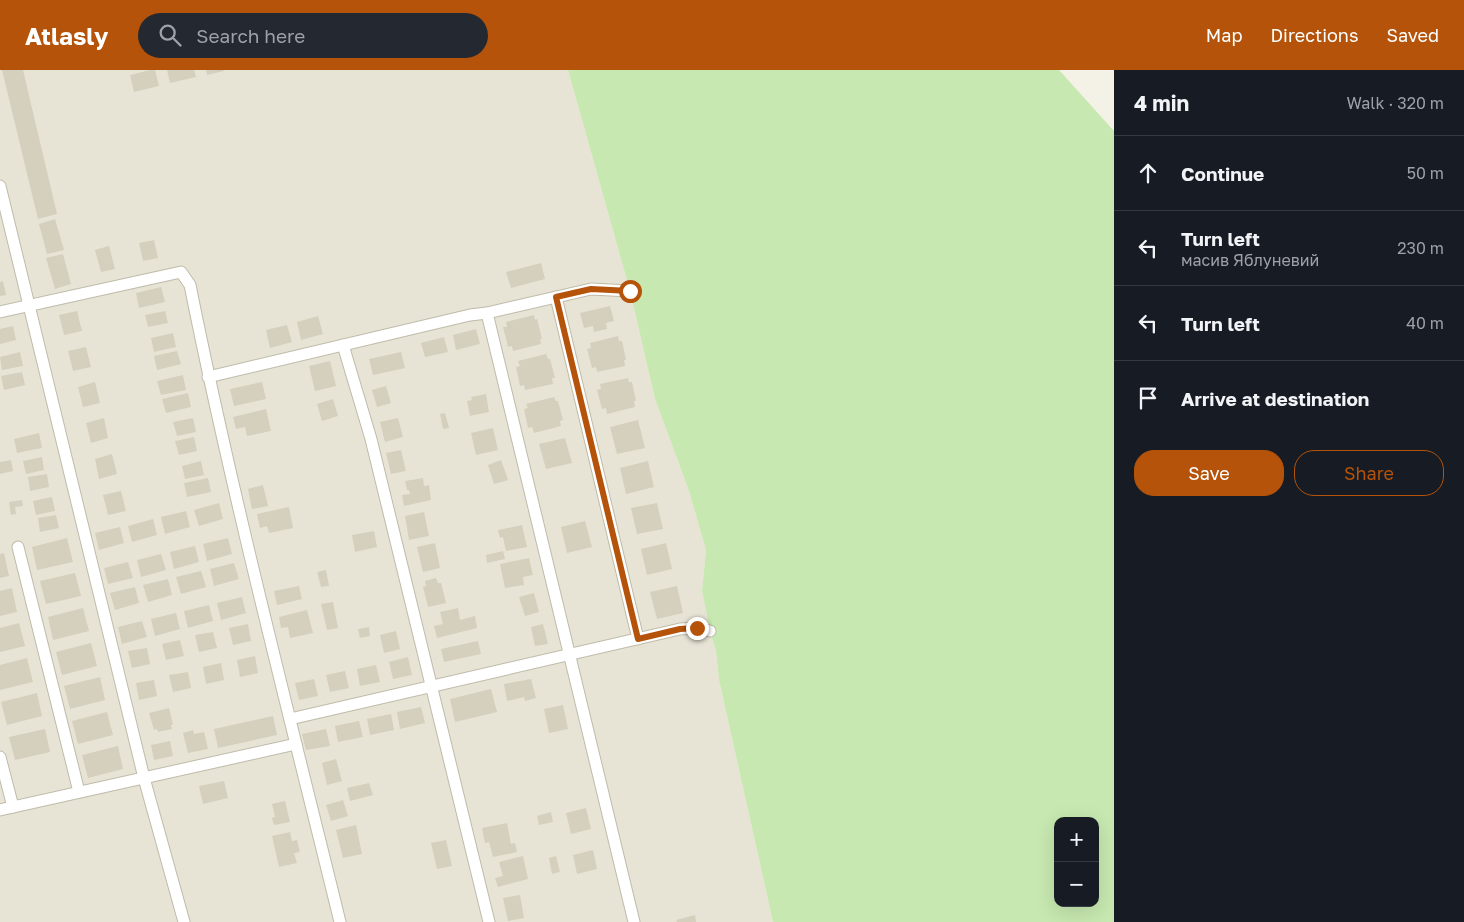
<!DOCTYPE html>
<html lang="en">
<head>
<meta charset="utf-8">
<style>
  body { margin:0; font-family:"Golos Text",sans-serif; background:#242831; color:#f1f3f6 }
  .controls { position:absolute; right:15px; bottom:15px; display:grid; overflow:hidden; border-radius:10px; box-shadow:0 5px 20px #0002 }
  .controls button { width:45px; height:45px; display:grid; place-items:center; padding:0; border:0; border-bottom:1px solid #363941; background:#171b24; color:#f1f3f6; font:25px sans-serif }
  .stop { position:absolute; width:15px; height:15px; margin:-11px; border:4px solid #b45309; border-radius:50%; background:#fff }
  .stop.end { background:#b45309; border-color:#fff; box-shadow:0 1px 5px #0008 }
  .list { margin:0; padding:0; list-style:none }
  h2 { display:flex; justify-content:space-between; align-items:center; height:65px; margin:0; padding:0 20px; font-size:21px }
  h2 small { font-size:16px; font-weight:400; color:#9ea1a6 }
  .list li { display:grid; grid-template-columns:32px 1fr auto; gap:15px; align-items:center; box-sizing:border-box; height:75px; padding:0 20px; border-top:1px solid #363941 }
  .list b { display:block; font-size:19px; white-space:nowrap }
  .list p { margin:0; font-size:16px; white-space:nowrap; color:#9ea1a6 }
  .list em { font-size:16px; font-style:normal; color:#9ea1a6 }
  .actions { display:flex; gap:10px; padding:15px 20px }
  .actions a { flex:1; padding:11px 0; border:1px solid #b45309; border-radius:20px; text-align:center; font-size:18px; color:#b45309 }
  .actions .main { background:#b45309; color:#fff }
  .icon { flex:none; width:28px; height:28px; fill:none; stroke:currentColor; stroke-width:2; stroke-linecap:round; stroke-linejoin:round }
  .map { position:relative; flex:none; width:1114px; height:852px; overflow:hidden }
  header { display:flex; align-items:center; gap:30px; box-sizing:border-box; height:70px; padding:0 25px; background:#b45309; color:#fff }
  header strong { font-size:24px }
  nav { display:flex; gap:28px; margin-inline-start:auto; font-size:18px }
  .search { width:350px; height:45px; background:#242831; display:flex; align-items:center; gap:12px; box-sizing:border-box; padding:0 18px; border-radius:28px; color:#9ea1a6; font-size:19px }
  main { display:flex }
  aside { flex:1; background:#171b24 }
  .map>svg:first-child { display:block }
  .residential { fill:#e8e4d5 }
  .green { fill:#c7e8b0; fill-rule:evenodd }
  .building { fill:#d5cfbd }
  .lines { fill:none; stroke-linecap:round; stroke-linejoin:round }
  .street-casing { stroke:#bfbbaa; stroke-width:13 }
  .street { stroke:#fff; stroke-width:11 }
  .route { stroke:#b45309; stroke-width:6 }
</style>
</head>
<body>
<header>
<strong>Atlasly</strong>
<div class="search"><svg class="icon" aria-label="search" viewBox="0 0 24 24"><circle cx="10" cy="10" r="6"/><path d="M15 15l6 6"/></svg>Search here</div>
<nav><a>Map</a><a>Directions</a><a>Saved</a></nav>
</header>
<main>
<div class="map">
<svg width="1114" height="852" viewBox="0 0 1114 852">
  <rect width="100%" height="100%" fill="#f4f2e7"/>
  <path class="residential" d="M0,0H568L630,221L655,329L689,421L706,480L702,521L710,561L716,581L719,610L773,852H0Z"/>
  <path class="green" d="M568,0H1059L1114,61V852H773L719,610L716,581L710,561L702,521L706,480L689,421L655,329L630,221ZM1058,751H1095V833H1058Z"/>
  <g class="building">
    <path d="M2,0H23L57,144L38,149Z"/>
    <path d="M150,0H155L159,16L134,22L130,5Z"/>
    <path d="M167,0H194L196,7L170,13Z"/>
    <path d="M206,0H224V1L207,5Z"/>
    <path d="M55,149L64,180L47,184L39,154Z"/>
    <path d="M154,170L158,188L143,191L139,173Z"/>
    <path d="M109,176L115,199L101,202L95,180Z"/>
    <path d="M63,184L71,214L55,219L46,188Z"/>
    <path d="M541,193L545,209L511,218L506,202Z"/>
    <path d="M3,211L6,225L0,226V212Z"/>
    <path d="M161,217L165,232L139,238L136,223Z"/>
    <path d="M610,236L614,251L606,253L607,259L594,262L593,256L584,258L580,243Z"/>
    <path d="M77,241L82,261L64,265L59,245Z"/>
    <path d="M165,241L168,253L148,257L145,245Z"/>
    <path d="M534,245L535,250L537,249L542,269H540L541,274L513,281L512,276L508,277L503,257H507L506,252Z"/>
    <path d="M318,246L323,264L301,270L297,252Z"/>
    <path d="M287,255L292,272L270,278L266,260Z"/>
    <path d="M13,256L16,270L0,274V259Z"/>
    <path d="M476,259L480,274L456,280L453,265Z"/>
    <path d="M173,263L176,277L154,282L151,268Z"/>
    <path d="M618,266L619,271H622L626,290H624L625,296L597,302L596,297L592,298L587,279L591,278L590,273Z"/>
    <path d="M444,267L448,282L425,287L421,273Z"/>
    <path d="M86,277L91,297L73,301L68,281Z"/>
    <path d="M177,281L181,294L157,300L154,286Z"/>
    <path d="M20,282L23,296L2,300L0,287Z"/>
    <path d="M401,282L405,298L373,305L369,289Z"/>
    <path d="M546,284L548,289H550L555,308H552L553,314L525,320L524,315L520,316L516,297L520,296L518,291Z"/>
    <path d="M330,291L336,316L315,321L309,296Z"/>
    <path d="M22,302L25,315L4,320L1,306Z"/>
    <path d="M183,305L186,320L161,325L157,311Z"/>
    <path d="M628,308L629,312H632L636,331H634L635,337L607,344L606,338L602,339L597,320L601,319L600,314Z"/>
    <path d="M95,312L100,333L83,337L78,317Z"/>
    <path d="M262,312L266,329L234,336L230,319Z"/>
    <path d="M386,316L391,333L377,337L372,320Z"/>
    <path d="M188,323L191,337L166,343L162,329Z"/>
    <path d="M486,324L489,342L470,346L467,331L472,330L471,327Z"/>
    <path d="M554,327L556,331H558L563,350L560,351L561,356L534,363L532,357L528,358L524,339L528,338L526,334Z"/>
    <path d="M333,329L338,346L322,351L317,334Z"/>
    <path d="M266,339L271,361L247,366L245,357L236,359L233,347Z"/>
    <path d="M445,343L449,358L443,359L440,344Z"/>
    <path d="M104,348L108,368L91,373L86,353Z"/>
    <path d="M193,348L196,362L177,366L173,352Z"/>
    <path d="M398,348L403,367L385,372L380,352Z"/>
    <path d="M638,350L645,378L617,384L610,357Z"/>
    <path d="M493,358L498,380L476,385L471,363Z"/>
    <path d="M39,363L42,378L17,383L14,369Z"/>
    <path d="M194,367L197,381L179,385L175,371Z"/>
    <path d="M565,368L572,393L546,399L539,374Z"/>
    <path d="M401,380L406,401L391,404L386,383Z"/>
    <path d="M112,384L117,404L99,409L95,389Z"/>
    <path d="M42,387L44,400L26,404L23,391Z"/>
    <path d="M11,390L13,401L0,404V392Z"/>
    <path d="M501,390L508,410L494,414L488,395Z"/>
    <path d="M201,391L204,405L185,409L182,396Z"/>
    <path d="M648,391L654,417L626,424L620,398Z"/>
    <path d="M47,404L49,417L30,421L28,407Z"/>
    <path d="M208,408L211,422L187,427L184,413Z"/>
    <path d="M423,408L424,416L429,415L431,430L404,436L402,425L410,424L409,420H407L405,411Z"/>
    <path d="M263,415L268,436L252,439L248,419Z"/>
    <path d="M121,421L126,441L108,445L103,425Z"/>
    <path d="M52,427L55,441L36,445L33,431Z"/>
    <path d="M22,430L23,436L15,437L16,444L11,445L9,432Z"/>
    <path d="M219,433L223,449L199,456L194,440Z"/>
    <path d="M657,433L663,459L637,464L631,438Z"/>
    <path d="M289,437L293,458L269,463L267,456L260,458L257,444Z"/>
    <path d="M186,441L190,457L165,464L161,447Z"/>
    <path d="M424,442L429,466L409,470L405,446Z"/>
    <path d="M56,445L59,458L40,462L38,448Z"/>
    <path d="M153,449L157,465L132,472L128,456Z"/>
    <path d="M585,451L592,477L567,483L561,457Z"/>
    <path d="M522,455L527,477L506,481L503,467L500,468L498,460Z"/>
    <path d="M120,457L124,473L99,480L95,463Z"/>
    <path d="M374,461L377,477L355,482L352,465Z"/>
    <path d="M67,468L73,492L37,500L32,477Z"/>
    <path d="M228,468L232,484L207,491L203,474Z"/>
    <path d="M435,473L440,498L423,502L417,477Z"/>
    <path d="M666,473L672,499L647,505L641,479Z"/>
    <path d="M195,476L199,492L174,499L170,482Z"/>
    <path d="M503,481L505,489L487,493L486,485Z"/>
    <path d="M4,483L9,506L0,508V484Z"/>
    <path d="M161,484L166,500L141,507L137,490Z"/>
    <path d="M529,488L533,505L523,507L524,515L505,518L500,494Z"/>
    <path d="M128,492L133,508L108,514L104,498Z"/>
    <path d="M234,493L239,509L214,516L210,499Z"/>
    <path d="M326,500L329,516L321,517L317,502Z"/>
    <path d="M201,501L206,517L181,524L176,507Z"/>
    <path d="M75,503L81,526L46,534L40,511Z"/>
    <path d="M436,508L438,513H441L446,533L428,537L423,517L426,516L425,511Z"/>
    <path d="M168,509L172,525L148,532L143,515Z"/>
    <path d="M299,516L302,529L277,535L274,521Z"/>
    <path d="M677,516L683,543L657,549L650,522Z"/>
    <path d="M135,517L139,533L115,540L110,523Z"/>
    <path d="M12,518L17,542L0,546V521Z"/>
    <path d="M534,523L539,542L525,546L519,527Z"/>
    <path d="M242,527L246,543L221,550L217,533Z"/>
    <path d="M333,532L338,558L327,560L321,534Z"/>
    <path d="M209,535L213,551L188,558L184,541Z"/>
    <path d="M83,538L89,561L53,570L48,547Z"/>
    <path d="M458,538L460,550L475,546L477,558L437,568L434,556L443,554L440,542Z"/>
    <path d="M307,540L313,563L290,568L288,557L281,558L279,547Z"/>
    <path d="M176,543L180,559L155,566L151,549Z"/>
    <path d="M142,551L147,567L122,574L118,557Z"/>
    <path d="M19,553L25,576L0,582V558Z"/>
    <path d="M248,554L251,571L233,575L229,558Z"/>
    <path d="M543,554L548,574L535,576L531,557Z"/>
    <path d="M369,557L370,566L360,568L358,559Z"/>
    <path d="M396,561L400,579L384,583L380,565Z"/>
    <path d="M213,562L217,578L199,582L195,565Z"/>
    <path d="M180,570L184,586L166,590L162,574Z"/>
    <path d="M478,571L481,584L444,592L441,579Z"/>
    <path d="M91,573L97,596L62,605L56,582Z"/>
    <path d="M147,578L150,594L132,598L128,581Z"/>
    <path d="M255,586L258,603L240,607L237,590Z"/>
    <path d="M408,587L412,605L393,609L389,592Z"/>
    <path d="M27,588L33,612L0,620V595Z"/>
    <path d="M221,593L224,610L206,614L203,597Z"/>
    <path d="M376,595L380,612L360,616L357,599Z"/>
    <path d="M345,601L349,618L330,622L326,605Z"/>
    <path d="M188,602L191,618L173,622L169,605Z"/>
    <path d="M100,607L105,630L70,639L64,616Z"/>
    <path d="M314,609L318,626L299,630L295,613Z"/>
    <path d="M531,609L536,628L525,631L524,627L507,631L504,614Z"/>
    <path d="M154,610L157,626L139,630L136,613Z"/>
    <path d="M491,619L497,642L455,652L450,629Z"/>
    <path d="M37,623L42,646L7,655L1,632Z"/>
    <path d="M563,635L568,659L549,663L544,639Z"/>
    <path d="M421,637L425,653L400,659L397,642Z"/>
    <path d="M169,638L173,655H171L172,659L158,662L157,659L154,660L149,643Z"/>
    <path d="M107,642L113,665L78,674L72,651Z"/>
    <path d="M391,644L394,660L370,665L367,649Z"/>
    <path d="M273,646L277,665L218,678L214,659Z"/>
    <path d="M359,651L363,667L338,672L335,656Z"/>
    <path d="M45,659L50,682L15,690L9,667Z"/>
    <path d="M326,659L330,676L306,680L302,664Z"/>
    <path d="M193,660L194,664L204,662L208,679L188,683L183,663Z"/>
    <path d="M170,671L173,686L154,690L151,675Z"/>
    <path d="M118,676L123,699L88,708L82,685Z"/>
    <path d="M336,689L342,711L327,715L322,693Z"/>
    <path d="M224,711L228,728L203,734L199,716Z"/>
    <path d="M369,713L373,725L350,731L347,718Z"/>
    <path d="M343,730L348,746L331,751L326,735Z"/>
    <path d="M285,731L290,752L274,755L272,748L275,747L272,734Z"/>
    <path d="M586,738L591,759L571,764L566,743Z"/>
    <path d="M551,742L553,752L539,755L537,746Z"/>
    <path d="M507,753L511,774L515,773L517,782L493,787L489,772L485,773L482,758Z"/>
    <path d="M356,755L362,784L343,788L336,760Z"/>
    <path d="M290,762L292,771L297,770L300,782L294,783L297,793L279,797L272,766Z"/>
    <path d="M446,770L452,796L437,799L431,773Z"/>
    <path d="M593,780L597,799L577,804L573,785Z"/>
    <path d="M523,786L528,809L498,817L495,808L503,806L499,792Z"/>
    <path d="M556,786L560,802L552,804L549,788Z"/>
    <path d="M520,825L524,848L508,851L503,828Z"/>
    <path d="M695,845L696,852H677L676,850Z"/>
  </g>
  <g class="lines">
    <g class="street-casing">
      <g id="street">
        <path d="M0,116L144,708L184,852"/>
        <path d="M556,227L638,569"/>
        <path d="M0,242L181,202L190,215C233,429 288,640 340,852"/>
        <path d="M487,243L634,852"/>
        <path d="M343,275L371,369L489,852"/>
        <path d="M208,307L470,245L487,243L591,219L630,221"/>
        <path d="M18,477L79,722"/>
        <path d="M290,649L680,559L697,558L710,561"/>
        <path d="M0,687L13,737"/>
        <path d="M0,740L296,674"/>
      </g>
    </g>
    <use href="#street" class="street"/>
  </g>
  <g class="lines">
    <path class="route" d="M630,221L591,219L556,227L638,569L680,559L697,558"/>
  </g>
</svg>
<div class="controls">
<button>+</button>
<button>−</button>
</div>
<div class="stop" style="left:630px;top:221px"></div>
<div class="stop end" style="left:697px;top:558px"></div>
</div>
<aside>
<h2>4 min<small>Walk · 320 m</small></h2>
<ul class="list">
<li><svg class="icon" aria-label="ahead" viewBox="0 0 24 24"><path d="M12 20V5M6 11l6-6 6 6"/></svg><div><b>Continue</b></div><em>50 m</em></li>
<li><svg class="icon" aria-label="left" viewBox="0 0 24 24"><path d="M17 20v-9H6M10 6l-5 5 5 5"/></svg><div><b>Turn left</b><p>масив Яблуневий</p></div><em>230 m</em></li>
<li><svg class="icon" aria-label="left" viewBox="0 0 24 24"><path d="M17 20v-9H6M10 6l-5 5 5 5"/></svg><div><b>Turn left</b></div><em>40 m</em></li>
<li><svg class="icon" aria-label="arrive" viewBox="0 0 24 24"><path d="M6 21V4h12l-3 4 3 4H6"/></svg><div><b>Arrive at destination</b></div></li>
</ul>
<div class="actions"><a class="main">Save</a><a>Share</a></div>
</aside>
</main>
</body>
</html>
